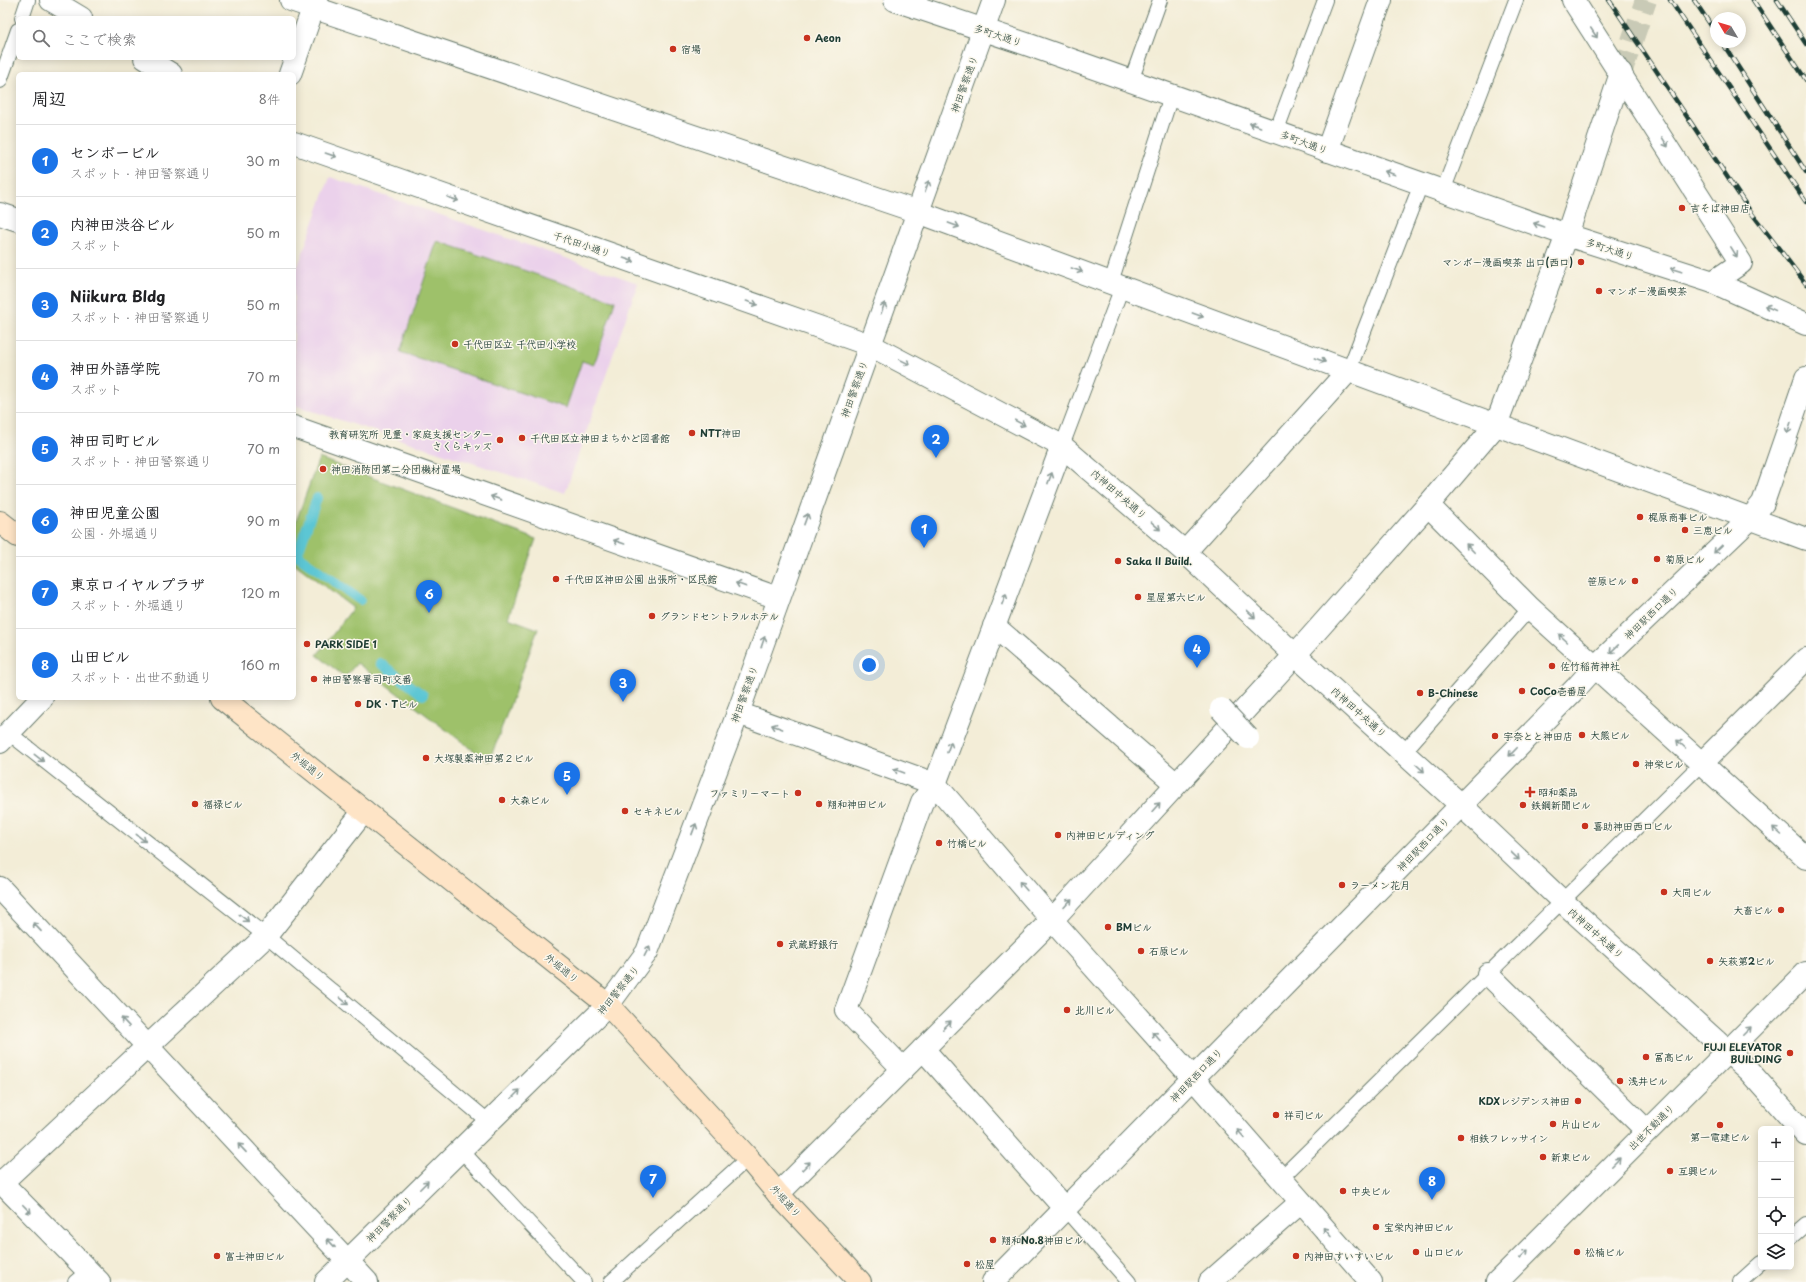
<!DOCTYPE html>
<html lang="ja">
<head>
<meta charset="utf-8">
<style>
  body { margin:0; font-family:"Playpen Sans","Klee One",sans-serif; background:#f6f6f6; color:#202124 }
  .controls { position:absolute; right:12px; bottom:12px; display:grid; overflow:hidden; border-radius:6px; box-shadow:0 2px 10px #0003 }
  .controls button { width:36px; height:36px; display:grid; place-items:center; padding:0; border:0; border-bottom:1px solid #e0e0e0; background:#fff; color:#202124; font:20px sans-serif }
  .compass { position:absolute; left:1710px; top:12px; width:36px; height:36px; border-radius:50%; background:#fff; box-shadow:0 2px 10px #0003; rotate:308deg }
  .you { position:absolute; left:869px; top:665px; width:14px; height:14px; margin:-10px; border:3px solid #fff; border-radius:50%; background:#1a73e8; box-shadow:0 0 0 6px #1a73e833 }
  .badge { display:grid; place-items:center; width:26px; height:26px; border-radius:50%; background:#1a73e8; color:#fff; font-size:13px; font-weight:700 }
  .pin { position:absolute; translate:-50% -33px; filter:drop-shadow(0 1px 2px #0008) }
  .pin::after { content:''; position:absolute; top:21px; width:14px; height:12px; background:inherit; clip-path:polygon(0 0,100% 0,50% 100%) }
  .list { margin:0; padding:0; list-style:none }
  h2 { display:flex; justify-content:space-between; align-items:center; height:52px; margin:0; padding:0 16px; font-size:17px }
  h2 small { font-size:13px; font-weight:400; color:#757577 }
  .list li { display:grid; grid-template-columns:26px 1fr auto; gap:12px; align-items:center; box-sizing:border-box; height:72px; padding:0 16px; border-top:1px solid #e0e0e0 }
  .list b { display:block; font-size:15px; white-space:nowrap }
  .list p { margin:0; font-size:13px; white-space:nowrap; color:#757577 }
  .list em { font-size:13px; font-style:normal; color:#757577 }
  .icon { flex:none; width:22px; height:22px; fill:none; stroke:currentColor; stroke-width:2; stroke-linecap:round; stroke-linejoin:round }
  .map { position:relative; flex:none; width:1806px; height:1282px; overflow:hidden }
  .search { position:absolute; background:#fff; box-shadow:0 2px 10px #0003; left:16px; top:16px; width:280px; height:44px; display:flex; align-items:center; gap:10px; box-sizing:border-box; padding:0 14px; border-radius:6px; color:#757577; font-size:15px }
  .panel { position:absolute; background:#fff; box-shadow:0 2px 10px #0003; left:16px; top:72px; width:280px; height:628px; border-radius:6px }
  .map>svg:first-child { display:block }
  .built { fill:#ebd1eb }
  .green { fill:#9ec16a; stroke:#5e7f4f }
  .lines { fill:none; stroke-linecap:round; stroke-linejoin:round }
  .stream { stroke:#5bc6d4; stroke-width:10 }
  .minor-tunnel { stroke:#c9cab6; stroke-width:22; stroke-dasharray:22 11; stroke-linecap:butt }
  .service-casing { stroke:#697b6d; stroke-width:16 }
  .pedestrian-casing { stroke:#697b6d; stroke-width:24 }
  .minor-casing { stroke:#697b6d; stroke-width:24 }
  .tertiary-casing { stroke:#697b6d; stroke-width:24 }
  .secondary-casing { stroke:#697b6d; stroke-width:24 }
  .service { stroke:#fff; stroke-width:14 }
  .pedestrian { stroke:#fff; stroke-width:22 }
  .minor { stroke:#fff; stroke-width:22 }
  .tertiary { stroke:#fff; stroke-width:22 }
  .secondary { stroke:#fee4c6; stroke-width:22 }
  .rail-casing { stroke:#1f3d34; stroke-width:4.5 }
  .rail { stroke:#fbf7ec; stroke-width:3; stroke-dasharray:9; stroke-linecap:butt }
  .pedestrian-bridge-casing { stroke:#697b6d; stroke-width:24; stroke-linecap:butt }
  .pedestrian-bridge { stroke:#fff; stroke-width:22 }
  .oneway { stroke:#8f9e9a }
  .poi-dot { fill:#c8321e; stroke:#fbf7ec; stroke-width:1.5 }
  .labels { text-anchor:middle; stroke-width:3; stroke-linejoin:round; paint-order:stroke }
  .street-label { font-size:10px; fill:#1f3d34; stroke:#fbf7ec }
  .poi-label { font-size:10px; font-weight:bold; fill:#1f3d34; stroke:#fbf7ec; text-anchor:start }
</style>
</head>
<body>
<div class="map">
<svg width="1806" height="1282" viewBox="0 0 1806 1282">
  <rect width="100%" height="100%" fill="#fbf7ec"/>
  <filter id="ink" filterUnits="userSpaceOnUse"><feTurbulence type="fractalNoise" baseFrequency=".025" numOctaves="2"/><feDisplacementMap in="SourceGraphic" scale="8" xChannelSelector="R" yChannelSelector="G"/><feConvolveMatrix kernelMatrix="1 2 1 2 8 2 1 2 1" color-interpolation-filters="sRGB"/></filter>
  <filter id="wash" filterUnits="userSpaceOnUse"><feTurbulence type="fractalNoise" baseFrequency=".012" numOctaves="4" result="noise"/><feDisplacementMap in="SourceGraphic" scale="16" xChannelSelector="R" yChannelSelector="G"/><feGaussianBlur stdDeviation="0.9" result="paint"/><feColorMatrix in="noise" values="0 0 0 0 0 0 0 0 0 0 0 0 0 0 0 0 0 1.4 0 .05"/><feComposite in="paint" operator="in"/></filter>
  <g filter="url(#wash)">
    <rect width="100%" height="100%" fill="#f3edd7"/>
    <path class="built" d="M330,177L638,283L565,493L294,405V277Z"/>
    <g class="green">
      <path d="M437,241L615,301L594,365L582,361L566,408L400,352Z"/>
      <path d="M319,458L536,539L508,618L538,629L489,762L357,663L345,677L317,655L353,608L294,563V527Z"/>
    </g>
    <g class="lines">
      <g class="stream">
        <path d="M317,498L297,555L360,600"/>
        <path d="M380,663L423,695"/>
      </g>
    </g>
  </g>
  <g filter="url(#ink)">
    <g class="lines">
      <path class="minor-tunnel" d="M1621,73L1646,0"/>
      <g class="service-casing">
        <g id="service">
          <path d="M22,18L28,0"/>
          <path d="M0,81L18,30"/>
          <path d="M1131,81L1160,0"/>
          <path d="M1276,132L1325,0"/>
          <path d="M1443,191L1516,0"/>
          <path d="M1111,282L1171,96"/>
          <path d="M1349,370L1421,184"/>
          <path d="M1062,446L1122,287"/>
          <path d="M9,733L266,936L489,1122"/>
          <path d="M1403,753L1530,608"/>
          <path d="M460,1149L584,1282"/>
          <path d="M1281,1178L1702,763"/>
          <path d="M1066,1210L1129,1282"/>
          <path d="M1791,1237L1806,1224"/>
          <path d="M75,1282L88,1271"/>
          <path d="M611,1282L748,1158"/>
          <path d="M1740,1282L1761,1263"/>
        </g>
      </g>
      <g class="pedestrian-casing">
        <g id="pedestrian">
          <path d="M291,0L918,212"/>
          <path d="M1327,151L1381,0"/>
          <path d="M1185,552L1349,370"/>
          <path d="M994,626L1176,784"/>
          <path d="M1702,763L1806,659"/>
          <path d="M1488,974L1647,1131"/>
          <path d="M923,1049L1066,1210"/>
          <path d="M903,1069L846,1010L922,802L935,784"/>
          <path d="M1210,1282L1301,1202"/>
        </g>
      </g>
      <g class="minor-casing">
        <g id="minor">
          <path d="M51,0L81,18"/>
          <path d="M895,0L1032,46L1567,235L1713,282L1806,324"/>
          <path d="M1573,0L1741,263L1713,282"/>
          <path d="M145,58L171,74"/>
          <path d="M290,74L316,0"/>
          <path d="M294,143L870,345L1062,446L1185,552L1295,655L1461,805L1562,901L1748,1070L1806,1135"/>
          <path d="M918,212L1806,539"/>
          <path d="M0,214L18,220"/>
          <path d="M294,427L778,598"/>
          <path d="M1428,505L1530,608L1806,858"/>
          <path d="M738,713L935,784L1052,920L1193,1078L1371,1282"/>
          <path d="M0,742L42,698"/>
          <path d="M935,784L1062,446"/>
          <path d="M0,888L367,1282"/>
          <path d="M0,1181L99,1282"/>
          <path d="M0,1184L266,936L364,811"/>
          <path d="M778,1194L1052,920L1295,655L1428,505L1496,425L1567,235L1621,73"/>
          <path d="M993,1282L1576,688L1595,667L1750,519L1763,503L1806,378"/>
          <path d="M1497,1282L1806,973"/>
        </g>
      </g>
      <g class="tertiary-casing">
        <path id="tertiary" d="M326,1282L608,1005L647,952L738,713L994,0"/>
      </g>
      <g class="secondary-casing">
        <g id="secondary">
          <path d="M0,522L18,536"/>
          <path d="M222,698L608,1005L748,1158L778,1194L860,1282"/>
        </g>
      </g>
      <use href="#service" class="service"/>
      <use href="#pedestrian" class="pedestrian"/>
      <use href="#minor" class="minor"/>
      <use href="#tertiary" class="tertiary"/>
      <use href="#secondary" class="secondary"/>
      <g class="rail-casing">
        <g id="rail">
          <path d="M1609,0L1750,211L1806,284"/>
          <path d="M1670,0L1806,202"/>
          <path d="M1694,0L1716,33"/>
          <path d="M1753,0L1806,80"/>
          <path d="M1777,0L1806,44"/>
          <path d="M1722,42L1806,172"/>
        </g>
      </g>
      <use href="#rail" class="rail"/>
      <g class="pedestrian-bridge-casing">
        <path id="pedestrian-bridge" d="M1221,709L1248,738"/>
      </g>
      <use href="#pedestrian-bridge" class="pedestrian-bridge"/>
    </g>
    <defs><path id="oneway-shaft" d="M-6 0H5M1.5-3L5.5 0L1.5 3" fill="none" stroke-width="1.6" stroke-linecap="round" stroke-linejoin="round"/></defs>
    <g class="oneway">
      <use href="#oneway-shaft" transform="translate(1594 33) rotate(57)"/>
      <use href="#oneway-shaft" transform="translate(1255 125) rotate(-161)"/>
      <use href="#oneway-shaft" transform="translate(1665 142) rotate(58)"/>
      <use href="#oneway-shaft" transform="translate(331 155) rotate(19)"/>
      <use href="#oneway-shaft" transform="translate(1390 173) rotate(-161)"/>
      <use href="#oneway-shaft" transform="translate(927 186) rotate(-70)"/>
      <use href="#oneway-shaft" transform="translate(453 199) rotate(19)"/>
      <use href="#oneway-shaft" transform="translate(954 225) rotate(20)"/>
      <use href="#oneway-shaft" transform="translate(1539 225) rotate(-161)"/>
      <use href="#oneway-shaft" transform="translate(1734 252) rotate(58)"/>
      <use href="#oneway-shaft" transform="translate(629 260) rotate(19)"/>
      <use href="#oneway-shaft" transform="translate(1077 270) rotate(20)"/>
      <use href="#oneway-shaft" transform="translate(1676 270) rotate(-162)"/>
      <use href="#oneway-shaft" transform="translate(752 303) rotate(19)"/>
      <use href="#oneway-shaft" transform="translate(883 308) rotate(-70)"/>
      <use href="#oneway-shaft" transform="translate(1770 308) rotate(-156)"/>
      <use href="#oneway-shaft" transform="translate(1198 315) rotate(20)"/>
      <use href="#oneway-shaft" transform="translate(1320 360) rotate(20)"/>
      <use href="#oneway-shaft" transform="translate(905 362) rotate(26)"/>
      <use href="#oneway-shaft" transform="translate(1020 423) rotate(28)"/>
      <use href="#oneway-shaft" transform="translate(1789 428) rotate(109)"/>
      <use href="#oneway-shaft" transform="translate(1050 478) rotate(-69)"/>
      <use href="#oneway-shaft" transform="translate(496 498) rotate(-161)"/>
      <use href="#oneway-shaft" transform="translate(806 519) rotate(-70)"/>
      <use href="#oneway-shaft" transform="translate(1156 526) rotate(41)"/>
      <use href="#oneway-shaft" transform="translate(619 542) rotate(-161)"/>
      <use href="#oneway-shaft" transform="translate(1470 548) rotate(-134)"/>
      <use href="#oneway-shaft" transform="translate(1718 549) rotate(136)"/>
      <use href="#oneway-shaft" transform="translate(741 585) rotate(-160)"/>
      <use href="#oneway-shaft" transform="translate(1004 599) rotate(-69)"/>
      <use href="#oneway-shaft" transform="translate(1251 614) rotate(43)"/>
      <use href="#oneway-shaft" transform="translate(1563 638) rotate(-138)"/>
      <use href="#oneway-shaft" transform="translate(763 642) rotate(-71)"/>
      <use href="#oneway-shaft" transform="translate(1614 649) rotate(136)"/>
      <use href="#oneway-shaft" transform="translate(777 727) rotate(-160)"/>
      <use href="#oneway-shaft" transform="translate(1681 744) rotate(-138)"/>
      <use href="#oneway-shaft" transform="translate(949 747) rotate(-70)"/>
      <use href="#oneway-shaft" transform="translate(1513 752) rotate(134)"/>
      <use href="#oneway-shaft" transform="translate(39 758) rotate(38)"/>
      <use href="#oneway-shaft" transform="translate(1420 768) rotate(42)"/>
      <use href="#oneway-shaft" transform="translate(899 771) rotate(-160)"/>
      <use href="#oneway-shaft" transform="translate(1156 807) rotate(-48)"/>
      <use href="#oneway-shaft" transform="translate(694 829) rotate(-69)"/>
      <use href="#oneway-shaft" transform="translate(1777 831) rotate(-138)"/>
      <use href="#oneway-shaft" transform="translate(141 838) rotate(38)"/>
      <use href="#oneway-shaft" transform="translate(1515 856) rotate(44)"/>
      <use href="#oneway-shaft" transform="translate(1023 886) rotate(-131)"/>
      <use href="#oneway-shaft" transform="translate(1068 903) rotate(-48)"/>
      <use href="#oneway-shaft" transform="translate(244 918) rotate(38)"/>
      <use href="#oneway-shaft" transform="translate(37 927) rotate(-133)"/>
      <use href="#oneway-shaft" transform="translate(647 951) rotate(-63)"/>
      <use href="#oneway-shaft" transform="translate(344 1001) rotate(40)"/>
      <use href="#oneway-shaft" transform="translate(125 1022) rotate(-133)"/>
      <use href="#oneway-shaft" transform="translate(947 1025) rotate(-45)"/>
      <use href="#oneway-shaft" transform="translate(1747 1031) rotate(-45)"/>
      <use href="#oneway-shaft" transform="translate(1156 1036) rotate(-132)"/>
      <use href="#oneway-shaft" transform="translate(516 1094) rotate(-45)"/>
      <use href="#oneway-shaft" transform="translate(1241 1134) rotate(-132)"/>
      <use href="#oneway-shaft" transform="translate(242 1148) rotate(-133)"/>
      <use href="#oneway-shaft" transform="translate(1616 1162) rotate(-45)"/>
      <use href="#oneway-shaft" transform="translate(806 1166) rotate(-45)"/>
      <use href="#oneway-shaft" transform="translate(424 1185) rotate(-45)"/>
      <use href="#oneway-shaft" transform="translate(27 1209) rotate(46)"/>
      <use href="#oneway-shaft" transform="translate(1327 1232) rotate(-131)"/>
      <use href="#oneway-shaft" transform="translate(331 1243) rotate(-133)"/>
      <use href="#oneway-shaft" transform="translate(1524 1254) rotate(-45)"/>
    </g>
  </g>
  <g class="poi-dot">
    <circle cx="807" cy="38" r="4"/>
    <circle cx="673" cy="49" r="4"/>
    <circle cx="1682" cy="208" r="4"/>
    <circle cx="1581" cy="262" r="4"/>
    <circle cx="1599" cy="291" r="4"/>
    <circle cx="455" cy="344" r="4"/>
    <circle cx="692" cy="433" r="4"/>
    <circle cx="522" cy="438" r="4"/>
    <circle cx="500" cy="440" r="4"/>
    <circle cx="323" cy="469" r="4"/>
    <circle cx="1640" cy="517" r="4"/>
    <circle cx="1685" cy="530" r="4"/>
    <circle cx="1657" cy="559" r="4"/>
    <circle cx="1118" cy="561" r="4"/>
    <circle cx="556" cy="579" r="4"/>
    <circle cx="1635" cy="581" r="4"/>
    <circle cx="1138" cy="597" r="4"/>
    <circle cx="652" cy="616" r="4"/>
    <circle cx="307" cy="644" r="4"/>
    <circle cx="1552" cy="666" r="4"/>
    <circle cx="314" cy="679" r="4"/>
    <circle cx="1522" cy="691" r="4"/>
    <circle cx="1420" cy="693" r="4"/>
    <circle cx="358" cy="704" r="4"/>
    <circle cx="1582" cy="735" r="4"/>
    <circle cx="1495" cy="736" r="4"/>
    <circle cx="426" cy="758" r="4"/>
    <circle cx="1636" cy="764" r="4"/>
    <path d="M1528 786h4v4h4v4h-4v4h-4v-4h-4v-4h4z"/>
    <circle cx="798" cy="793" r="4"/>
    <circle cx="502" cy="800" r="4"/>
    <circle cx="195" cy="804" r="4"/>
    <circle cx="819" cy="804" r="4"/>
    <circle cx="1523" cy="805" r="4"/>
    <circle cx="625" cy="811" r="4"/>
    <circle cx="1585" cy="826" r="4"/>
    <circle cx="1058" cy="835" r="4"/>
    <circle cx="939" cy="843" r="4"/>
    <circle cx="1342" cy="885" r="4"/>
    <circle cx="1664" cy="892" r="4"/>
    <circle cx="1781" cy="910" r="4"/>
    <circle cx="1108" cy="927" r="4"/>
    <circle cx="780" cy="944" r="4"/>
    <circle cx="1141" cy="951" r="4"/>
    <circle cx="1710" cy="961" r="4"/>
    <circle cx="1067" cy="1010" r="4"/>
    <circle cx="1790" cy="1053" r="4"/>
    <circle cx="1646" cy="1057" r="4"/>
    <circle cx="1620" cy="1081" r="4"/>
    <circle cx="1578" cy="1101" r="4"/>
    <circle cx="1276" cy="1115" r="4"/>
    <circle cx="1553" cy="1124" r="4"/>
    <circle cx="1720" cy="1125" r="4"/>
    <circle cx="1461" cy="1138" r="4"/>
    <circle cx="1543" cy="1157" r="4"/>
    <circle cx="1670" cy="1171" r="4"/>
    <circle cx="1343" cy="1191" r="4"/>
    <circle cx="1376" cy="1227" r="4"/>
    <circle cx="993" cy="1240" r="4"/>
    <circle cx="1416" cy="1252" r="4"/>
    <circle cx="1577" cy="1252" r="4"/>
    <circle cx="217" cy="1256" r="4"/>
    <circle cx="1296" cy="1256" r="4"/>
    <circle cx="967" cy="1264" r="4"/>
  </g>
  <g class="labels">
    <g class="street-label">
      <text transform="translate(998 35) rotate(18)" y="4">多町大通り</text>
      <text transform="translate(964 84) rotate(-70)" y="4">神田警察通り</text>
      <text transform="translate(1304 142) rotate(20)" y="4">多町大通り</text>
      <text transform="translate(582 244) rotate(19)" y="4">千代田小通り</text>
      <text transform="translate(1610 249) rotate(18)" y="4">多町大通り</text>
      <text transform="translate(854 389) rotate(-70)" y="4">神田警察通り</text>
      <text transform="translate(1119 494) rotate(41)" y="4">内神田中央通り</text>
      <text transform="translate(1651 613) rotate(-44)" y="4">神田駅西口通り</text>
      <text transform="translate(744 694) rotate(-70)" y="4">神田警察通り</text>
      <text transform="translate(1359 712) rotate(42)" y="4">内神田中央通り</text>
      <text transform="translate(308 766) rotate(39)" y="4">外堀通り</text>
      <text transform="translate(1423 844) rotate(-46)" y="4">神田駅西口通り</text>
      <text transform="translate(1596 933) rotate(42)" y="4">内神田中央通り</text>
      <text transform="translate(562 968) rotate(39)" y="4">外堀通り</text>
      <text transform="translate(618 990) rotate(-51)" y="4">神田警察通り</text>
      <text transform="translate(1196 1075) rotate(-46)" y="4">神田駅西口通り</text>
      <text transform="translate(1651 1127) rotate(-45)" y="4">出世不動通り</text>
      <text transform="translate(786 1201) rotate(48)" y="4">外堀通り</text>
      <text transform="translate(389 1219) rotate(-45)" y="4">神田警察通り</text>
    </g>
    <g class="poi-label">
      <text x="815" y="42">Aeon</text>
      <text x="681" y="53">宿場</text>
      <text x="1690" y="212">吉そば神田店</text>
      <text x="1573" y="266" text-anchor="end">マンボー漫画喫茶 出口(西口)</text>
      <text x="1607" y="295">マンボー漫画喫茶</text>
      <text x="463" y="348">千代田区立 千代田小学校</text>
      <text x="700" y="437">NTT神田</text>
      <text x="492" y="438" text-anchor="end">教育研究所 児童・家庭支援センター<tspan x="492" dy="12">さくらキッズ</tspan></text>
      <text x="530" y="442">千代田区立神田まちかど図書館</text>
      <text x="331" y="473">神田消防団第二分団機材置場</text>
      <text x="1648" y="521">梶原商事ビル</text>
      <text x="1693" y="534">三恵ビル</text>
      <text x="1665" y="563">菊原ビル</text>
      <text x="1126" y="565">Saka II Build.</text>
      <text x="564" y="583">千代田区神田公園 出張所・区民館</text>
      <text x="1627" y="585" text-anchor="end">笹原ビル</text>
      <text x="1146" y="601">星屋第六ビル</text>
      <text x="660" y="620">グランドセントラルホテル</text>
      <text x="315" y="648">PARK SIDE 1</text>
      <text x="1560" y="670">佐竹稲荷神社</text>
      <text x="322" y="683">神田警察署司町交番</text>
      <text x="1530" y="695">CoCo壱番屋</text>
      <text x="1428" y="697">B-Chinese</text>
      <text x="366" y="708">DK・Tビル</text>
      <text x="1590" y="739">大熊ビル</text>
      <text x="1503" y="740">宇奈とと神田店</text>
      <text x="434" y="762">大塚製薬神田第２ビル</text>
      <text x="1644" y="768">神栄ビル</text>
      <text x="1538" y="796">昭和薬品</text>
      <text x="790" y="797" text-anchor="end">ファミリーマート</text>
      <text x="510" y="804">大森ビル</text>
      <text x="203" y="808">福禄ビル</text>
      <text x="827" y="808">翔和神田ビル</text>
      <text x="1531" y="809">鉄鋼新聞ビル</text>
      <text x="633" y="815">セキネビル</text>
      <text x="1593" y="830">喜助神田西口ビル</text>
      <text x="1066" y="839">内神田ビルディング</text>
      <text x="947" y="847">竹橋ビル</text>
      <text x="1350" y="889">ラーメン花月</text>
      <text x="1672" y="896">大同ビル</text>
      <text x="1773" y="914" text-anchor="end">大畜ビル</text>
      <text x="1116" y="931">BMビル</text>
      <text x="788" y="948">武蔵野銀行</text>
      <text x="1149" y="955">石原ビル</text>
      <text x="1718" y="965">矢萩第2ビル</text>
      <text x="1075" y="1014">北川ビル</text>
      <text x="1782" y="1051" text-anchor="end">FUJI ELEVATOR<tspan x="1782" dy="12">BUILDING</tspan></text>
      <text x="1654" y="1061">冨高ビル</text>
      <text x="1628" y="1085">浅井ビル</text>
      <text x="1570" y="1105" text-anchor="end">KDXレジデンス神田</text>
      <text x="1284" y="1119">祥司ビル</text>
      <text x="1561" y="1128">片山ビル</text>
      <text x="1720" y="1141" text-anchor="middle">第一電建ビル</text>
      <text x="1469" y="1142">相鉄フレッサイン</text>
      <text x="1551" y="1161">新東ビル</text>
      <text x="1678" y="1175">互興ビル</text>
      <text x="1351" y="1195">中央ビル</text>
      <text x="1384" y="1231">宝栄内神田ビル</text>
      <text x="1001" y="1244">翔和No.8神田ビル</text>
      <text x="1424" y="1256">山口ビル</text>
      <text x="1585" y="1256">松楠ビル</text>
      <text x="225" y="1260">富士神田ビル</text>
      <text x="1304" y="1260">内神田すいすいビル</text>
      <text x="975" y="1268">松屋</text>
    </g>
  </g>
</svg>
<div class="controls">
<button>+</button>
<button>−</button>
<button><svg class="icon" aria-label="locate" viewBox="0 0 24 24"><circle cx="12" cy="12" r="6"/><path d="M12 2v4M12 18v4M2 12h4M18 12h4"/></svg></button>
<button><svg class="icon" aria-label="layers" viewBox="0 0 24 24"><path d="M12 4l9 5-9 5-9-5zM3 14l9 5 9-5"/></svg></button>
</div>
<svg class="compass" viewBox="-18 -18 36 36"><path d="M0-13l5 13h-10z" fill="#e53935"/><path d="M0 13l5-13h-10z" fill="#757577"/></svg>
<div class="you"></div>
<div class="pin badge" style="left:924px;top:548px">1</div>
<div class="pin badge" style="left:936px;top:458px">2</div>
<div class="pin badge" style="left:623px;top:702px">3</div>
<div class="pin badge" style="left:1197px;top:668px">4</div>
<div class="pin badge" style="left:567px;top:795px">5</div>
<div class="pin badge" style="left:429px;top:613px">6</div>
<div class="pin badge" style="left:653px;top:1198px">7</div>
<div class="pin badge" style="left:1432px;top:1200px">8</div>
<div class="search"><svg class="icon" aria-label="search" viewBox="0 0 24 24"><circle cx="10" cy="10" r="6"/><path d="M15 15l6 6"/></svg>ここで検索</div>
<section class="panel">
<h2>周辺<small>8件</small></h2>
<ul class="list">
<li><span class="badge">1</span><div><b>センボービル</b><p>スポット · 神田警察通り</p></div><em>30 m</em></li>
<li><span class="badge">2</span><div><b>内神田渋谷ビル</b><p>スポット</p></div><em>50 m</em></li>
<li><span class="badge">3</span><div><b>Niikura Bldg</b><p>スポット · 神田警察通り</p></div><em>50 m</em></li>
<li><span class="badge">4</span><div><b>神田外語学院</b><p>スポット</p></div><em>70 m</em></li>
<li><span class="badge">5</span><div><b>神田司町ビル</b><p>スポット · 神田警察通り</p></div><em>70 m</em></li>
<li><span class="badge">6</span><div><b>神田児童公園</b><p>公園 · 外堀通り</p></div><em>90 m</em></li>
<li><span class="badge">7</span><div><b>東京ロイヤルプラザ</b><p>スポット · 外堀通り</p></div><em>120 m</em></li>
<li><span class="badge">8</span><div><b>山田ビル</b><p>スポット · 出世不動通り</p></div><em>160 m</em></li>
</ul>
</section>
</div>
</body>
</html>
